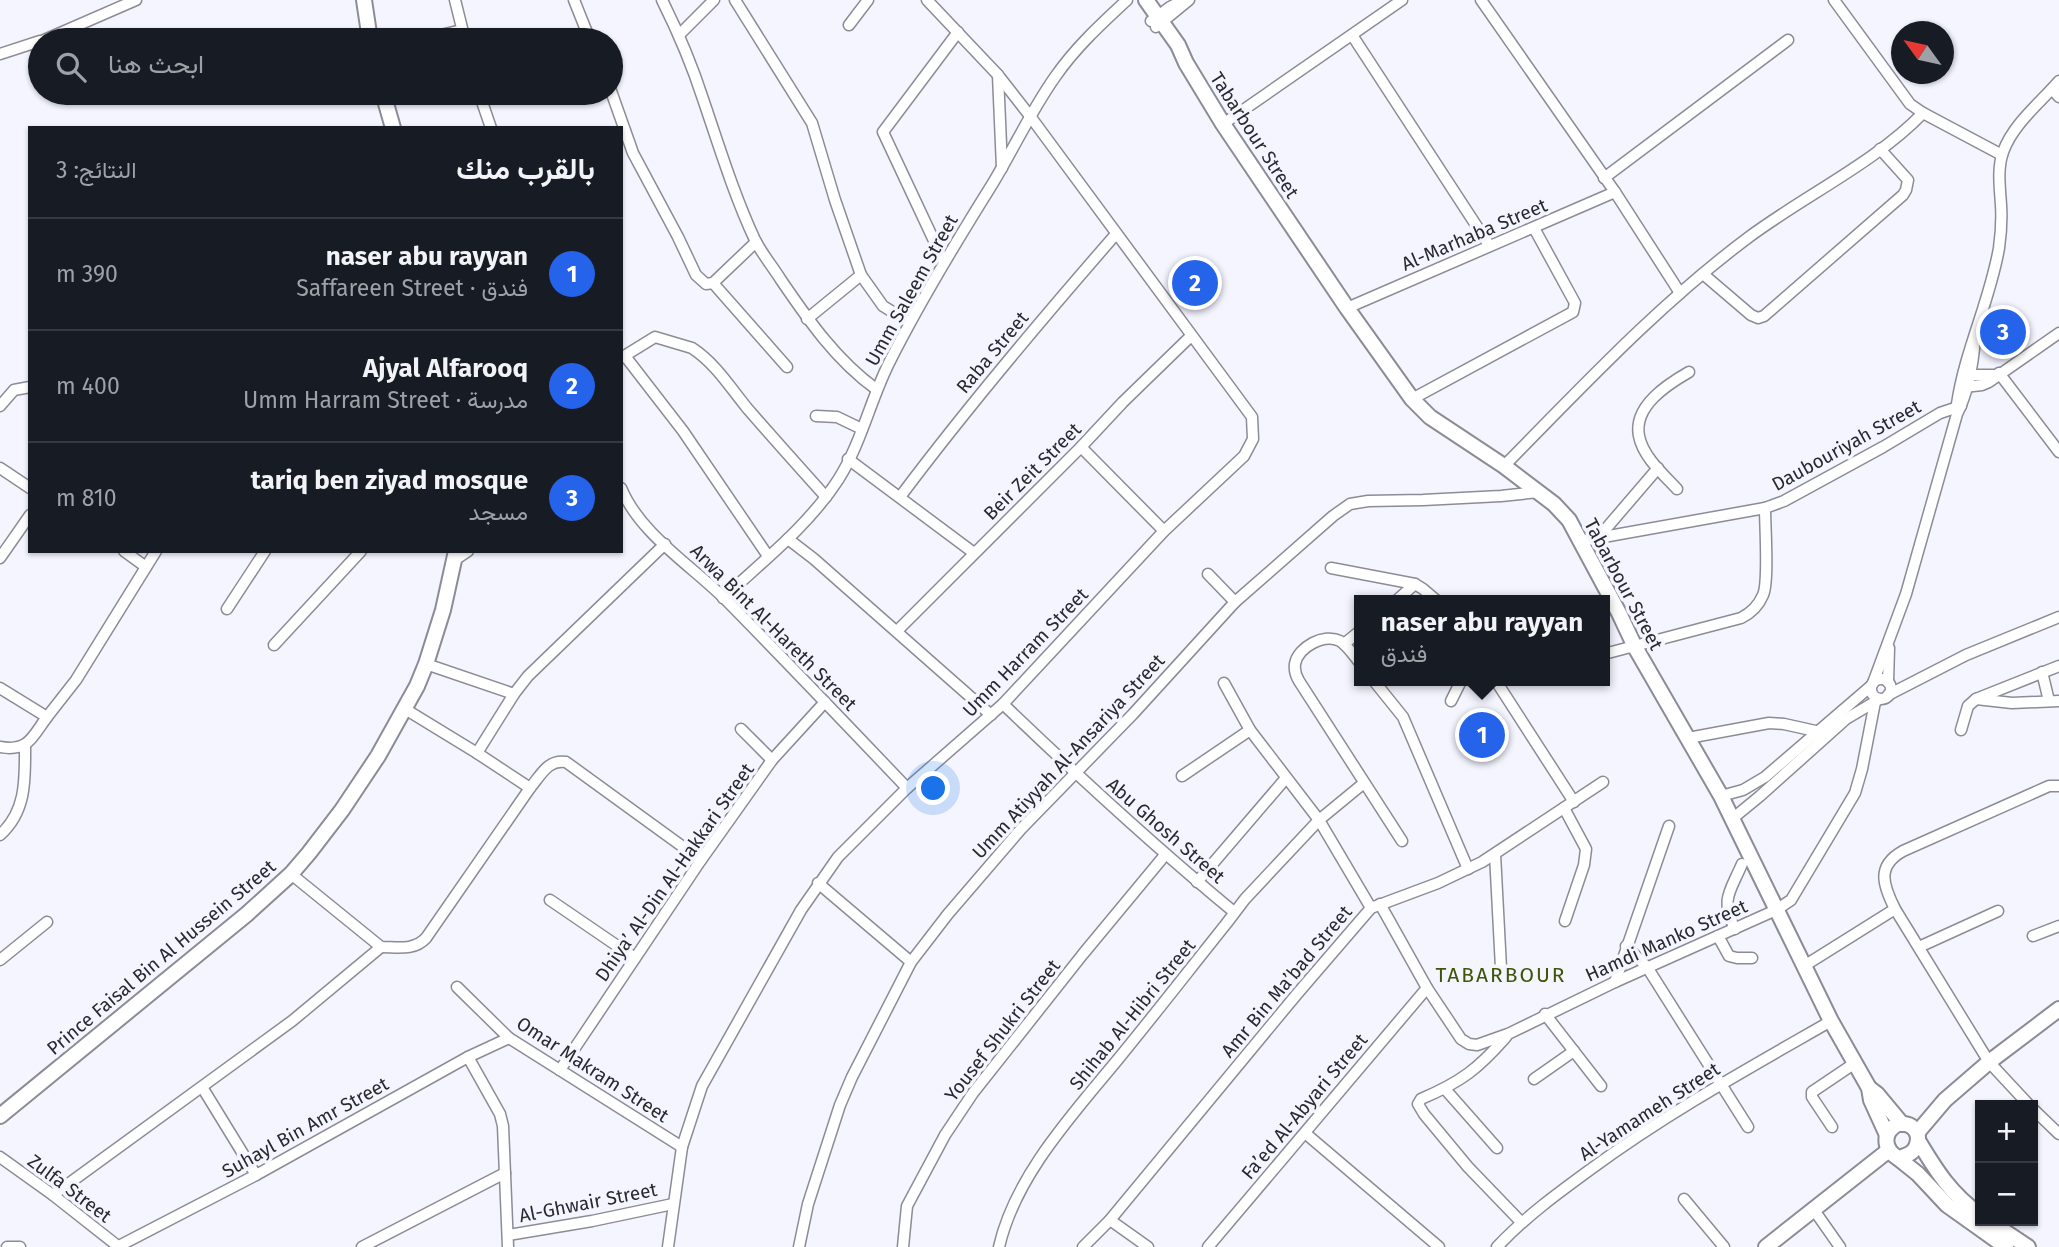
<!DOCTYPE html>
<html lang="ar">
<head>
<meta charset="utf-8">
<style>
  body { margin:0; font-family:"Fira Sans",Vazirmatn,sans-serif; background:#20242c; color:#f1f3f6; direction:rtl }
  .controls { position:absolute; right:21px; bottom:21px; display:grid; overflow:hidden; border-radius:0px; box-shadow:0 2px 5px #0004 }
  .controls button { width:63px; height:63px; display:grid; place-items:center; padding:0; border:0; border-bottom:2px solid #363941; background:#171b24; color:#f1f3f6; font:35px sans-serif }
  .compass { position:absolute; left:1891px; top:21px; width:63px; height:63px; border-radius:50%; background:#171b24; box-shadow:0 2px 5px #0004; rotate:303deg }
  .you { position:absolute; left:934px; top:789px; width:24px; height:24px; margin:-18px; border:5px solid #fff; border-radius:50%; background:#1a73e8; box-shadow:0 0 0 10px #1a73e833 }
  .badge { display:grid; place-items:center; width:46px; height:46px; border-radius:50%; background:#2563eb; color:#fff; font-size:23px; font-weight:700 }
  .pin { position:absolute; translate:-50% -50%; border:4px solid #fff; box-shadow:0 2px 7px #0006 }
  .popup { position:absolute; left:1354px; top:595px; width:256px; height:91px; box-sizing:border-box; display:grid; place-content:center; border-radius:0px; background:#171b24; filter:drop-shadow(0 2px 5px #0005); font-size:23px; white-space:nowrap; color:#9ea1a6 }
  .popup b { font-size:26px; color:#f1f3f6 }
  .popup::after { content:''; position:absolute; left:50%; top:100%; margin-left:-14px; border:14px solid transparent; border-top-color:#171b24 }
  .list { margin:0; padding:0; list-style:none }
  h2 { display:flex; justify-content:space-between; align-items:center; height:91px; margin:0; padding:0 28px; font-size:30px }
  h2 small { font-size:23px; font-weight:400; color:#9ea1a6 }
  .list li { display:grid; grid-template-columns:46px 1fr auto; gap:21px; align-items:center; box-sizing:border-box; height:112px; padding:0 28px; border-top:2px solid #363941 }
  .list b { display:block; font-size:26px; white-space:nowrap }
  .list p { margin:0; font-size:23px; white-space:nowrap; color:#9ea1a6 }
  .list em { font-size:23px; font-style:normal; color:#9ea1a6 }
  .icon { flex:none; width:38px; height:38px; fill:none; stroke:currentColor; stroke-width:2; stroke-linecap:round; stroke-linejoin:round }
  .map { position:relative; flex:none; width:2059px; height:1247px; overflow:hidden; direction:ltr }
  .search { position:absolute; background:#171b24; box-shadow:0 2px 5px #0004; left:28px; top:28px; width:595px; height:77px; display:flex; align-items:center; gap:18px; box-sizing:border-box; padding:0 24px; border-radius:38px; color:#9ea1a6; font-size:26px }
  .panel { position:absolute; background:#171b24; box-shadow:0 2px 5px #0004; left:28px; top:126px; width:595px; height:427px; border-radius:0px; direction:rtl }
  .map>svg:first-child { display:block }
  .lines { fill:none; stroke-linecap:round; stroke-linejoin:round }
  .street-casing { stroke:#8b8c96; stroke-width:13 }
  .secondary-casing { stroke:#8b8c96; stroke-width:18 }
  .street { stroke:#fff; stroke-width:10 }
  .secondary { stroke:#fff; stroke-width:14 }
  .labels { text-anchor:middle; stroke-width:7; stroke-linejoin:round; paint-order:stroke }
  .street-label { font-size:19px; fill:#292a2e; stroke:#f4f5fe }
  .neighbourhood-label { font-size:21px; letter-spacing:2px; fill:#405507; stroke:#f4f5fe }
</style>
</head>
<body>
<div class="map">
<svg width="2059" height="1247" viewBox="0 0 2059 1247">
  <rect width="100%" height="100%" fill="#f4f5fe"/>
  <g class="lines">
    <g class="street-casing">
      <g id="street">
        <path d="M455,0L465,40"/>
        <path d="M574,0L590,40"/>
        <path d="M662,0C678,32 692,65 703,99C719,146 734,195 755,240C762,254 773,267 781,280C809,321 836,360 876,389"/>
        <path d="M735,0L812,123L835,200L861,275L883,306L909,322"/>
        <path d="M1481,0L1615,192L1680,293"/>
        <path d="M1834,0L1910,104L1923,113L2002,155"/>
        <path d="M1151,21L1170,7L1182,1"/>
        <path d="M849,25L868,0"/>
        <path d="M1156,27L1189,0"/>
        <path d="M679,35L714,0"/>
        <path d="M1352,35L1489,245"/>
        <path d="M44,40L136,0"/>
        <path d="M419,40L462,30"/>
        <path d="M0,54L40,41"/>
        <path d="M998,75L1002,168"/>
        <path d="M2052,89L2059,97"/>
        <path d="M611,91L633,153L678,237L696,275L706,284L713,283L756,242"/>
        <path d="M479,93L491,128"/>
        <path d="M1223,124L1402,0"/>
        <path d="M1604,178L1788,40"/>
        <path d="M944,262L883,132L958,32"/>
        <path d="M1703,274L1751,315L1758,318L1764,316L1903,195L1906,190L1908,180L1880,149"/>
        <path d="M713,283L787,367"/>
        <path d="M1347,308L1615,192"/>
        <path d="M807,319L861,275"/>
        <path d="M625,356L683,431L768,556"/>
        <path d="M621,358L655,337L692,348C715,363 730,387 747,408C773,438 799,467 826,497"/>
        <path d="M1999,373L2059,452"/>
        <path d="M1966,375H1997"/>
        <path d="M1964,387L1982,385L1989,382L2059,333"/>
        <path d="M1412,399L1573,312L1575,303L1534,228"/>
        <path d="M1957,404C1965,350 1990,301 1999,248C2001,234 2002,220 2001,205C2000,188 1997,169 2003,152C2013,124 2040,103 2059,81"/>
        <path d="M0,406L14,390L30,387"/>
        <path d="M816,416L837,417L862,429"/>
        <path d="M1081,447L1164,531"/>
        <path d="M848,459L974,553"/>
        <path d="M1504,466C1582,387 1659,304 1749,237C1804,196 1876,162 1923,113"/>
        <path d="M0,468L30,488"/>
        <path d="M621,488C640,534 691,565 726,600C787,662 847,725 907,788"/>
        <path d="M1677,489C1664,475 1643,457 1639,436C1633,406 1668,384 1689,372"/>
        <path d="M900,497C968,406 1041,320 1116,234"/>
        <path d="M1598,538L1658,468"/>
        <path d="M788,539L814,559L991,715"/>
        <path d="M1581,541L1765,508L1784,501L1883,447L1940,413L1961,406"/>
        <path d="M124,551L146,567"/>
        <path d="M0,558L30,515"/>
        <path d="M456,559L468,551"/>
        <path d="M1331,568L1415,584L1423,589L1436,600"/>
        <path d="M1208,574L1235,602"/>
        <path d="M723,598C763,561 808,526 838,480C861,444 870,401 889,363C920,301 956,242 993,183C1014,148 1031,111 1055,77C1075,48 1101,24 1127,0"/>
        <path d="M1397,600L1415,584"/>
        <path d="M227,609L265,551"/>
        <path d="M897,631L1081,447L1123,402L1191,336"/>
        <path d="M1344,644L1360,631"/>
        <path d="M274,645L361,551"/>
        <path d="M1604,654L1741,618C1751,613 1758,607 1763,595C1769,582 1765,526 1765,508"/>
        <path d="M1360,663C1354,656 1348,646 1340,641C1324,633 1298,647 1295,664C1294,671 1296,676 1299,681L1402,841"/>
        <path d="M426,664L514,694"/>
        <path d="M2042,672L2049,701"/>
        <circle cx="1881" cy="689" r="10"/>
        <path d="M1374,681L1403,717L1468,869"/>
        <path d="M1496,681L1574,802"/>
        <path d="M1888,682L1889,648"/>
        <path d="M1224,683L1250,730L1319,820L1371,908"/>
        <path d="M1873,683L1906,594L1957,414C1969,390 1973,364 1975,338"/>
        <path d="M0,688L47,717L76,680L156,551"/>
        <path d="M1888,695L1966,655L2059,617"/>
        <path d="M1976,699L2012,703L2059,701"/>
        <path d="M1451,701L1461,681"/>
        <path d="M1003,704C1078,776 1154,846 1234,912"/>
        <path d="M405,709L477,753"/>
        <path d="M741,729L772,760"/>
        <path d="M1961,730L1968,706L1976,699L2059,666"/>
        <path d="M1688,738L1769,723L1784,724L1820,732"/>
        <path d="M0,747C29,752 32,737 47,717"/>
        <path d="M1182,776L1250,730"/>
        <path d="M530,788L477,753L514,694L528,676L665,544"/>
        <path d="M1721,796L1743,790L1765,777L1871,686"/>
        <path d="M1564,808L1586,849L1584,865L1565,921"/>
        <path d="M1732,819L1760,796L1846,719L1878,700"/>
        <path d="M0,835C27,811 25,778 25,746"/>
        <path d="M1495,854L1501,968"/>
        <path d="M291,874L381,947C397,947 414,951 426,938L530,788C541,775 548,759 566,762L701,860"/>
        <path d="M1197,882L1286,778"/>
        <path d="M818,883L911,962"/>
        <path d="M550,900L635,958"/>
        <path d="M1380,904L1427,988L1461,1039L1469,1044L1477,1045L1508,1034L1615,982L1776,910L1791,900L1855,793L1862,769L1875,702"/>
        <path d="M1735,929C1720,899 1730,892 1742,864"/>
        <path d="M1718,936L1729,956L1737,958H1752"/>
        <path d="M2033,936L2059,926"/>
        <path d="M1626,946L1647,967L1748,1127"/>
        <path d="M1919,947L1998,911"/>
        <path d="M0,960L47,922"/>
        <path d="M1804,966L1895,909"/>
        <path d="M1615,982L1669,826"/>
        <path d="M457,987L509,1038L682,1147"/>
        <path d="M1545,1014L1601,1086"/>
        <path d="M1506,1037C1478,1069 1461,1082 1421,1099L1418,1104L1424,1114L1468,1167L1521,1222"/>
        <path d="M468,1057L500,1114L503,1126L508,1247"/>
        <path d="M560,1070L701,860L772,760L825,702"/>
        <path d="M1534,1079L1574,1051"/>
        <path d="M202,1087L256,1175"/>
        <path d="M1445,1089L1497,1148"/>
        <path d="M2029,1105L1989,1062L1895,909C1883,885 1876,866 1903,851L2049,786H2059"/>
        <path d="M2033,1109L2059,1134"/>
        <path d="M1832,1127L1812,1097V1092L1855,1063"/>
        <path d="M1305,1133L1439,1247"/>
        <path d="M0,1157L53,1195L119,1247"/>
        <path d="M53,1195L292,1021L381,947"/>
        <path d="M1684,1199L1724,1247"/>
        <path d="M1814,1210L1840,1247"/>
        <path d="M1110,1220L1148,1247"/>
        <path d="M508,1235L592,1221L673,1204"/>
        <path d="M7,1247H20"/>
        <path d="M117,1247L256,1175L468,1057L509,1038"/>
        <path d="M362,1247L505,1173"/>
        <path d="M668,1247L682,1147L702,1086L801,910L838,857L907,788L1003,704L1164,531L1244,456L1253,439L1252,417L1030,116L998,75L927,0"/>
        <path d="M799,1247L808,1204L840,1105L852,1077L911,962L948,914L1021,829L1133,714L1235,602L1333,516L1350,504L1368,501L1423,500L1501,496L1539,492"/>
        <path d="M903,1247L907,1206L945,1135L973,1093L1083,954L1165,855"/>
        <path d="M999,1247C1015,1176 1073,1114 1119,1058C1155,1014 1190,969 1226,924L1245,899L1319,820L1364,783"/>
        <path d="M1083,1247L1110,1220L1297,994L1371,908L1438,883L1482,862L1603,782"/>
        <path d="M1208,1247L1427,988"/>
        <path d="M1497,1247C1525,1217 1558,1193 1591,1169C1667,1113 1749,1068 1831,1021"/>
      </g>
    </g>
    <g class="secondary-casing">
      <g id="secondary">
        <path d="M364,0L370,40"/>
        <path d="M1146,0L1178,45L1186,63L1223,124L1347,308L1412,399L1430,417L1504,466L1554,504L1569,520L1619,613L1635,647L1721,796L1831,1021L1869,1088L1871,1100L1887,1135"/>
        <path d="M383,93L393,128"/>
        <path d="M1869,1088L1877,1094L1902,1124"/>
        <path d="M0,1116L247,914L291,874L309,853L342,810L378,756L417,686L426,664L443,610L456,551"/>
        <path d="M1898,1124C1909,1123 1916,1127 1918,1137C1918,1151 1910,1155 1898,1158C1883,1149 1882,1132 1898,1124Z"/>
        <path d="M1917,1133L1945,1100L1989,1062L2059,1009"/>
        <path d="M1919,1142C1937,1172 1951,1194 1980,1215"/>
        <path d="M1898,1158L1918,1174L1947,1205L2006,1247"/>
        <path d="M1989,1221L2028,1247"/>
        <path d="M1766,1247L1889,1150"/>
      </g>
    </g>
    <use href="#street" class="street"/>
    <use href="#secondary" class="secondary"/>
  </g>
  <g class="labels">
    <g class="street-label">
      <text transform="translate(1255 135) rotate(57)" y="7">Tabarbour Street</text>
      <text transform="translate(1474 234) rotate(-23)" y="7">Al-Marhaba Street</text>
      <text transform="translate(911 290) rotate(-61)" y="7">Umm Saleem Street</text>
      <text transform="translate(992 352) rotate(-50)" y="7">Raba Street</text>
      <text transform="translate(1846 445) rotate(-29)" y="7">Daubouriyah Street</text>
      <text transform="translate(1032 471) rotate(-45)" y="7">Beir Zeit Street</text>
      <text transform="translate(1624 584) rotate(62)" y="7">Tabarbour Street</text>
      <text transform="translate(774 627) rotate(45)" y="7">Arwa Bint Al-Hareth Street</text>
      <text transform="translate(1025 652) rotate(-46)" y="7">Umm Harram Street</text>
      <text transform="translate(1068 756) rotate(-47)" y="7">Umm Atiyyah Al-Ansariya Street</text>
      <text transform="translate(1166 830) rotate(41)" y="7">Abu Ghosh Street</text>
      <text transform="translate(674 872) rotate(-55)" y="7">Dhiya’ Al-Din Al-Hakkari Street</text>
      <text transform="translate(1666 940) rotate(-24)" y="7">Hamdi Manko Street</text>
      <text transform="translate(161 957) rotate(-40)" y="7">Prince Faisal Bin Al Hussein Street</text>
      <text transform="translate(1286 981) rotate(-50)" y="7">Amr Bin Ma’bad Street</text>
      <text transform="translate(1132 1014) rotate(-51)" y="7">Shihab Al-Hibri Street</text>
      <text transform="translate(1002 1030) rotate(-52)" y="7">Yousef Shukri Street</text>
      <text transform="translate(593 1069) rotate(33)" y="7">Omar Makram Street</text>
      <text transform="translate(1304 1106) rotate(-50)" y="7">Fa’ed Al-Abyari Street</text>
      <text transform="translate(1649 1111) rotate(-33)" y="7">Al-Yamameh Street</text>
      <text transform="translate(305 1127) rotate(-29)" y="7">Suhayl Bin Amr Street</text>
      <text transform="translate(70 1188) rotate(37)" y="7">Zulfa Street</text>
      <text transform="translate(588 1202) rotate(-11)" y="7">Al-Ghwair Street</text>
    </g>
    <g class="neighbourhood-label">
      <text x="1501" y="982">TABARBOUR</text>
    </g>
  </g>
</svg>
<div class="controls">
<button>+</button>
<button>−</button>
</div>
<svg class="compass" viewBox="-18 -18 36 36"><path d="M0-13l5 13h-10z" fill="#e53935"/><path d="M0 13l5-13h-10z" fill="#9ea1a6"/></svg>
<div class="you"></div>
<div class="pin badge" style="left:1482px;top:735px">1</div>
<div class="popup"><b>naser abu rayyan</b>فندق</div>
<div class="pin badge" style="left:1195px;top:283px">2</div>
<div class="pin badge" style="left:2003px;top:332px">3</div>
<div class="search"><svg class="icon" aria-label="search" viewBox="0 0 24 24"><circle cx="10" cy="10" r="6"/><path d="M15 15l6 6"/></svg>ابحث هنا</div>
<section class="panel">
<h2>بالقرب منك<small>النتائج: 3</small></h2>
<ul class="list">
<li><span class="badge">1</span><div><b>naser abu rayyan</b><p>فندق · Saffareen Street</p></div><em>390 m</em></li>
<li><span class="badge">2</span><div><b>Ajyal Alfarooq</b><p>مدرسة · Umm Harram Street</p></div><em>400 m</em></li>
<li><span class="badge">3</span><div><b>tariq ben ziyad mosque</b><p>مسجد</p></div><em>810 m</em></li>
</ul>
</section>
</div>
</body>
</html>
